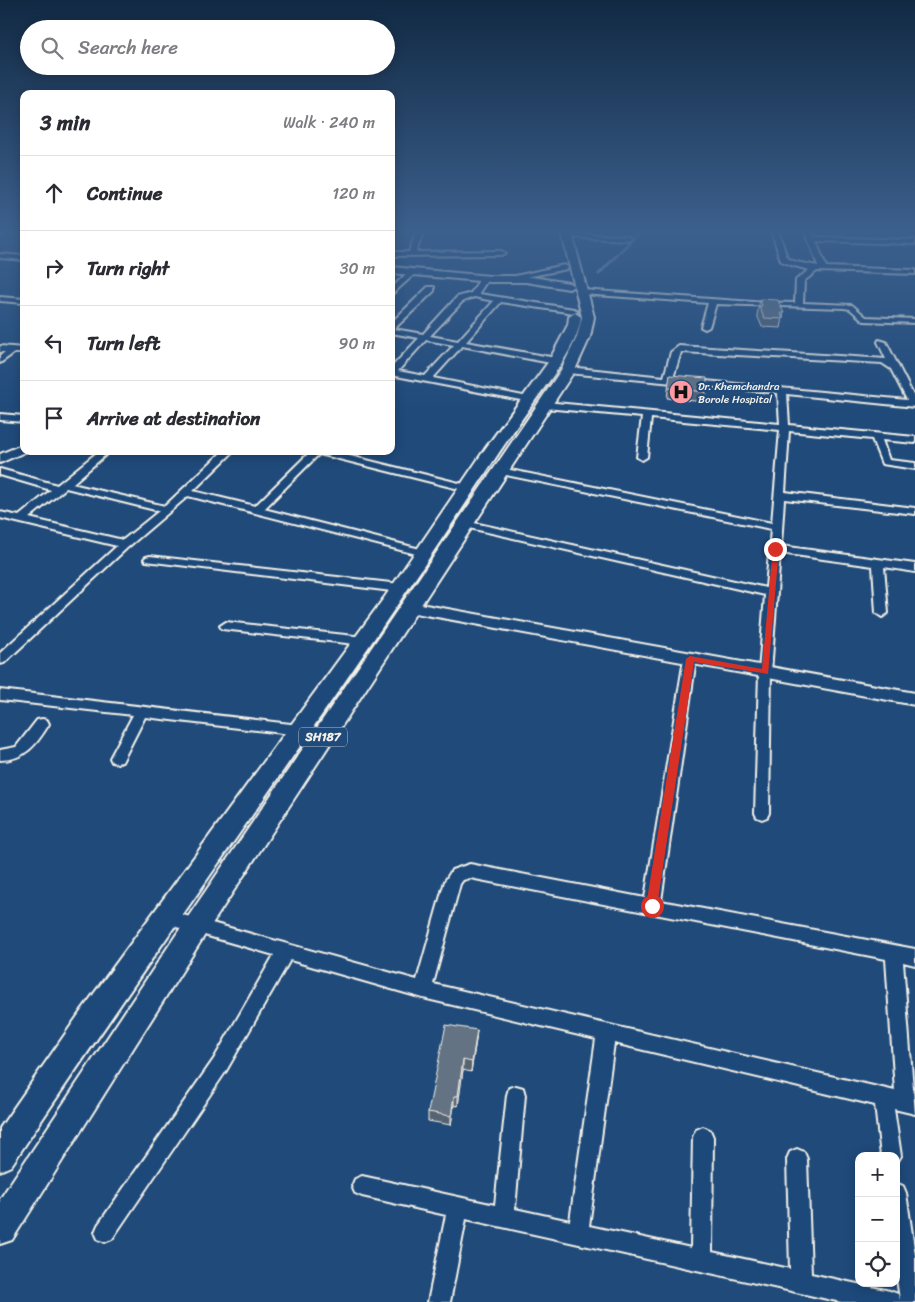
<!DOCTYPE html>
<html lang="en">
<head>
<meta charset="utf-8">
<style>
  body { margin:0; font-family:Sriracha,sans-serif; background:#f2f2f3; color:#2b2b33 }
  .controls { position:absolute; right:15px; bottom:15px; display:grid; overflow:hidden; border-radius:10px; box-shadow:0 2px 12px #0003 }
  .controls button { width:45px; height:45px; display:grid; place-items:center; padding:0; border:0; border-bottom:1px solid #e1e1e2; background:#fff; color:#2b2b33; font:25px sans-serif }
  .stop { position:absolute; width:15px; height:15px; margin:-11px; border:4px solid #d93025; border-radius:50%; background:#fff }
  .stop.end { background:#d93025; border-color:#fff; box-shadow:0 1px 5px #0008 }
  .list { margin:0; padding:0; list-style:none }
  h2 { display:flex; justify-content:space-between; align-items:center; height:65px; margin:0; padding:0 20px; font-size:21px }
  h2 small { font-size:16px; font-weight:400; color:#7c7c81 }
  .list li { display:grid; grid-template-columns:32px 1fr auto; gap:15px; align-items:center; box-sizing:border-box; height:75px; padding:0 20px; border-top:1px solid #e1e1e2 }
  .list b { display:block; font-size:19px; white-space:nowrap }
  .list em { font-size:16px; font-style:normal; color:#7c7c81 }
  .icon { flex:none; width:28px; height:28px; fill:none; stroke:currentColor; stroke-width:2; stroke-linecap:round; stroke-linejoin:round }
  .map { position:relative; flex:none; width:915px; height:1302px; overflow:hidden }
  .search { position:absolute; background:#fff; box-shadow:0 2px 12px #0003; left:20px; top:20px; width:375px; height:55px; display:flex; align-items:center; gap:12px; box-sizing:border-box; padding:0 18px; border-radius:28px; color:#7c7c81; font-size:19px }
  .panel { position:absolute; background:#fff; box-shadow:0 2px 12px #0003; left:20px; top:90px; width:375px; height:365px; border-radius:10px }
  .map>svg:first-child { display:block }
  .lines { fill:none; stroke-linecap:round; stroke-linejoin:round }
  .stream { stroke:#8ca5be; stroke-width:3 }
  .minor-casing { stroke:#f4f1e8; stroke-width:4 }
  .tertiary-casing { stroke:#f4f1e8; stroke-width:4 }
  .primary-casing { stroke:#f4f1e8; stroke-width:4 }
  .minor { fill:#1f4a7a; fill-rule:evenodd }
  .tertiary { fill:#1f4a7a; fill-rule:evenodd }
  .primary { fill:#1f4a7a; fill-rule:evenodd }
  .wall { fill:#566371; stroke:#f4f1e8 }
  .shaded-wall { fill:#46505c; stroke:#f4f1e8 }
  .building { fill:#647383; stroke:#f4f1e8 }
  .route { fill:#d93025 }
  .labels { text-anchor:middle; stroke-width:4.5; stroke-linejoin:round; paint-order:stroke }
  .far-poi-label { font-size:11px; fill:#f4f1e8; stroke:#1f4a7a; text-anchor:start }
  .shield { fill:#1f4a7a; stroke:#b4bfc7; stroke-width:1 }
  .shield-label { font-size:12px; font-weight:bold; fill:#f4f1e8 }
</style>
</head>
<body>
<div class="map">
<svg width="915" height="1302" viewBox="0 0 915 1302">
  <rect width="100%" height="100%" fill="#1f4a7a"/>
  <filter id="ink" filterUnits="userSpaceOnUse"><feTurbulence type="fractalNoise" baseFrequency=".02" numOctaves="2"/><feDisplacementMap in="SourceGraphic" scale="10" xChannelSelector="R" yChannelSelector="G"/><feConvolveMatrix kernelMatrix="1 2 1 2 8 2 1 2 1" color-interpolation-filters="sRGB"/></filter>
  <g filter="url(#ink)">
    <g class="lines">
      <path class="stream" d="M599,274L641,230"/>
      <g class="minor-casing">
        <g id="minor">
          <path d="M2,230H11L0,236Z"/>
          <path d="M417,230H424L416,252L501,251L505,253L501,255L391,256V252H409Z"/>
          <path d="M771,230H778L787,258L796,262L818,266L805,230H812L814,237L915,240V244L816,241L826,267L915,270V274L817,271L804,281L803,303L852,305L866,317L915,319V323L864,321L850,309L844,308L716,304L709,327L705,329L701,327L708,303L582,294L578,292L582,290L754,302L795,303L796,280L809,270L791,265L781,261Z"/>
          <path d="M568,234L628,236L631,238L628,240L566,237V235Z"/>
          <path d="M0,254L24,256V260L0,258Z"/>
          <path d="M564,265L568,267L567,269L506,281L502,279Z"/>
          <path d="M410,270L417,272L391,295V289Z"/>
          <path d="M481,277L488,279L479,293L480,294L574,309L578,311L574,313L501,302L466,342L556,358L560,361L556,364L462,346L433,378L528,397L531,398V402L391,375V368L419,338L391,333V323L428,287H434V291L394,329L423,334L457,297L471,293ZM474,297L494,301L458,341L430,336L463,301ZM426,340L454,345L425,376L398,371Z"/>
          <path d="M0,297L24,299V303L0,301Z"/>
          <path d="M879,340L886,342L915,399V407L787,394L789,425L915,437V443L882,440L889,460L915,463V469L882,464L872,439L789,431L785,492L915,508V514L784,499L781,546L915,564V572L884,567L888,613L882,617L876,613L873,566L780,553L771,672L769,813L767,817L762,819L757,817L755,813L759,672L765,595L465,527L460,524L465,521L766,588L771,529L501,474L496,471L501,468L772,523L780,430L651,418L647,457L642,460L637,457L642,417L545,408L540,405L545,402L780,424L778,393L568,373L564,370L568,367L664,377L671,352L679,346L886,359L878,342ZM681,352L882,363L891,369L907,400L673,378Z"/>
          <path d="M0,346L24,348V353H14L0,363V356L5,352H0Z"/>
          <path d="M0,414L24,416V422L0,420Z"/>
          <path d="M99,451H110L72,484L165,506L223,451H234L193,491L255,506L311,451H330L471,486L472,488L467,491L319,454L264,509L428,551L430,553L428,555L424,556L188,496L127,548L4,663L0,664V653L117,546L0,518V512L19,516L51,490L0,475V469L57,485ZM66,488L159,511L123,540L29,518Z"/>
          <path d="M150,556L400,584L406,588L400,592L146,561L144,559L146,557Z"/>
          <path d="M226,622L364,637L370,641L364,645L222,629L220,626Z"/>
          <path d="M690,655L696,659L661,901L915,949V965L903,962L915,1114L894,1109L901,1156L896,1164V1156H881L875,1105L614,1043L589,1226L691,1248L693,1137L696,1130L703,1127L710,1130L713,1137L712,1252L790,1269L787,1159L790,1152L797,1149L804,1152L807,1159L811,1274L890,1291L898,1294L900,1300L896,1271V1183L903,1186L906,1193L915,1255V1302H841L466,1219L450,1302H428L446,1215L362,1196L355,1193L352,1186L355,1179L362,1176L495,1205L507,1095L509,1088L516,1086L523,1088L525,1095L515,1209L570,1221L596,1039L423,998L290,960L226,1071L112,1239L105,1242L98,1239L95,1232L98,1225L214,1059L274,955L159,922L157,917L159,912L165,910L417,980L445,881L452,870L470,864L645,898L684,659ZM470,878L886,959L895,1091L433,984L460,884L463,880Z"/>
          <path d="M0,690L325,728L330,729L332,733L330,737L325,738L145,717L122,762L117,763L112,762L110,758L133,715L0,700Z"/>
          <path d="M42,719L47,720L49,724C37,744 25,760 0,760V750L16,747L37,720Z"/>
        </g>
      </g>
      <g class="tertiary-casing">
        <g id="tertiary">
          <path d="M391,267L490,276H526L569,283L574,286L569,289L526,282H490L391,273Z"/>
          <path d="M24,444V451H27L0,463V454Z"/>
          <path d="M409,602L915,693V705L404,611L401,607L404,603Z"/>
        </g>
      </g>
      <g class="primary-casing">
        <g id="primary">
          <path d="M561,230H571L594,317L590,337L575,370L208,930L12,1240L0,1244V1199L190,914L561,370L577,337L582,317Z"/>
          <path d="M575,313L581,317C578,346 551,378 534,402C517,426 501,449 485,474C331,708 166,933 11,1166L0,1171V1128L82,1010L384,598L485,449L549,361L568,325L569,317Z"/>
        </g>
      </g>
      <use href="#minor" class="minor"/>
      <use href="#tertiary" class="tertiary"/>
      <use href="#primary" class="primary"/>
    </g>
    <g class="wall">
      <path d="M760,299L784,313L781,328L762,327L757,315Z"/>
      <path d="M670,375L706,392L704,402L667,398Z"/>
      <path d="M477,1030L476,1040L471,1072L463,1070L458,1106L454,1105L451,1125L428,1121V1112Z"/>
    </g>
    <g class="shaded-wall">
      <path d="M477,1030L476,1040L471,1072L472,1062Z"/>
      <path d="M463,1060V1070L458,1106V1096Z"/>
      <path d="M454,1096V1105L451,1125V1116Z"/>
    </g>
    <g class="building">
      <path d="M760,299L778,300L784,313H781L783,319L764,318L759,306H762Z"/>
      <path d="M670,375L707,378L706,392L668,388Z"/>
      <path d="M446,1025L477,1030L472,1062L463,1060L458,1096H454L451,1116L428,1112Z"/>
    </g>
  </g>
  <linearGradient id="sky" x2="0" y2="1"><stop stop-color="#112943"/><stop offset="0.56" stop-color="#3c608d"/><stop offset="1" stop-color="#3c608d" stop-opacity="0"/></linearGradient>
  <rect width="915" height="413" fill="url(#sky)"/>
  <path class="route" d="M773,547L779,549L768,674L694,662L657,906L652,911L646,906L686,659L690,656L762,669Z"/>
  <defs>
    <g id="hospital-disc" transform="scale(1.25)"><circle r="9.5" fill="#ff9aa2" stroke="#1f4a7a"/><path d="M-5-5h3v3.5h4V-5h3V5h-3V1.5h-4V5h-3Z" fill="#111"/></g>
  </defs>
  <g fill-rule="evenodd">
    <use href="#hospital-disc" x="681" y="392"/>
  </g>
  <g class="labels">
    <g class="far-poi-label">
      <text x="698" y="390">Dr. Khemchandra<tspan x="698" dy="13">Borole Hospital</tspan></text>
    </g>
    <rect class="shield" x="299" y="727.5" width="48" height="19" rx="4"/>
    <g class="shield-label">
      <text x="323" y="741">SH187</text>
    </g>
  </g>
</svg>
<div class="controls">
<button>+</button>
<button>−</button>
<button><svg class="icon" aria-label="locate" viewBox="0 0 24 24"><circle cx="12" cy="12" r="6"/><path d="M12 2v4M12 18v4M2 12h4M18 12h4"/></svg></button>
</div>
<div class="stop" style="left:652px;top:906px"></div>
<div class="stop end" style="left:775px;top:549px"></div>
<div class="search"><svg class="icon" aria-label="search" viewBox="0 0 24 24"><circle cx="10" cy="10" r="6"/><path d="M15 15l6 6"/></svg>Search here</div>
<section class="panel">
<h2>3 min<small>Walk · 240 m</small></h2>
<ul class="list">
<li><svg class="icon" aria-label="ahead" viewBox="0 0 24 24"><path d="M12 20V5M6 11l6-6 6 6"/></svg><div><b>Continue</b></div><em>120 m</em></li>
<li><svg class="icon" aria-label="right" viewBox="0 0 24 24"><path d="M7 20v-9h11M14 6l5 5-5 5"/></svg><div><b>Turn right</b></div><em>30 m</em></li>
<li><svg class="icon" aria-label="left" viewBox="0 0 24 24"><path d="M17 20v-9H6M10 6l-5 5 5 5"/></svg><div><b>Turn left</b></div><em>90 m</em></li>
<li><svg class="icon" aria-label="arrive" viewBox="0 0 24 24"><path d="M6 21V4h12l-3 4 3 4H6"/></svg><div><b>Arrive at destination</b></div></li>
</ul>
</section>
</div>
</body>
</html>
